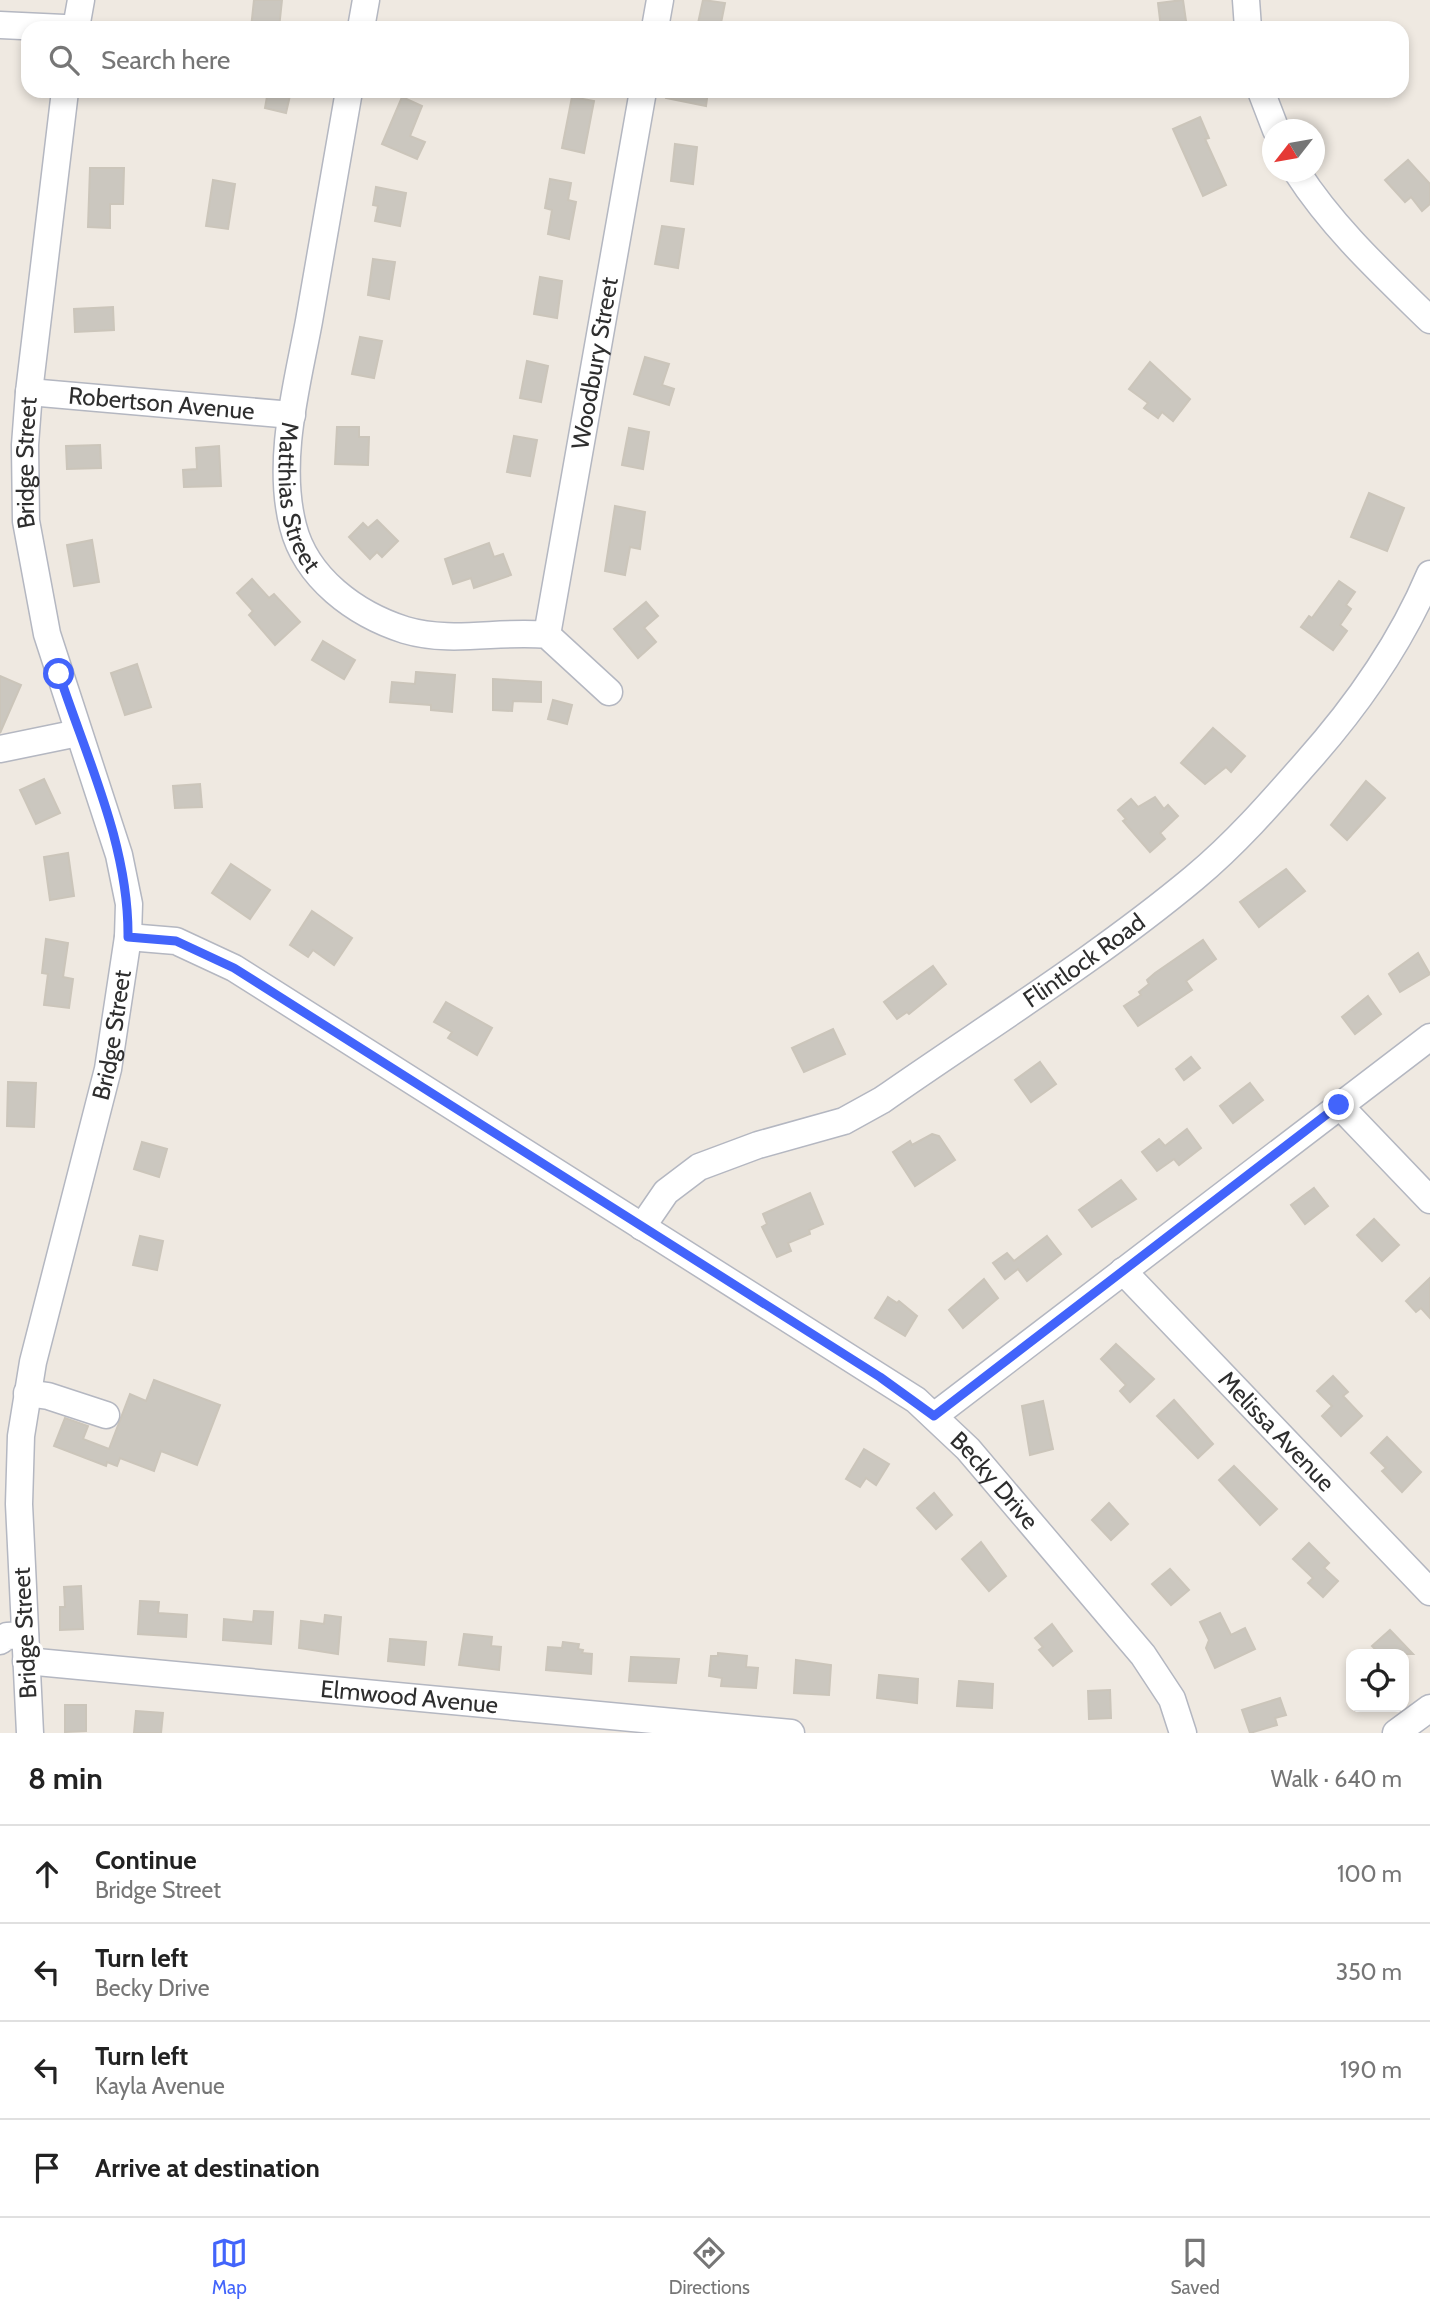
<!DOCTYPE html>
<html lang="en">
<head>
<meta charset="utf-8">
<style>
  body { margin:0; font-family:Cabin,sans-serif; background:#f2f2f2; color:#222 }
  .controls { position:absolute; right:21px; bottom:21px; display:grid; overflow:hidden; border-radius:14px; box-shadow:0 4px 10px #0003 }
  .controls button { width:63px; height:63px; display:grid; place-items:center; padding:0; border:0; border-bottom:2px solid #e0e0e0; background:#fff; color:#222; font:35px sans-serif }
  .compass { position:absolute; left:1262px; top:119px; width:63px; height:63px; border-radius:50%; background:#fff; box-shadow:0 4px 10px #0003; rotate:239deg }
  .stop { position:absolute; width:21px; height:21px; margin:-16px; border:5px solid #4264fb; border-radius:50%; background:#fff }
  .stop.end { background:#4264fb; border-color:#fff; box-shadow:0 2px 7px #0008 }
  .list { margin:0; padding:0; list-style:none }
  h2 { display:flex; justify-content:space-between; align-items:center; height:91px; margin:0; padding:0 28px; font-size:30px }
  h2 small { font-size:23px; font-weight:400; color:#767676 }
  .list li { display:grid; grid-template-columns:46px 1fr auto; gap:21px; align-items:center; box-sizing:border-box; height:98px; padding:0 28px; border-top:2px solid #e0e0e0 }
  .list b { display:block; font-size:26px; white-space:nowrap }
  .list p { margin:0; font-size:23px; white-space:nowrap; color:#767676 }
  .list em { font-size:23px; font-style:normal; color:#767676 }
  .icon { flex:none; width:38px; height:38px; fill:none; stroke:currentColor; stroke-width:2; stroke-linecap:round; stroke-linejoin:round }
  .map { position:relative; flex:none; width:1430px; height:1733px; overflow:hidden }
  .search { position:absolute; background:#fff; box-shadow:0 4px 10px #0003; left:21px; right:21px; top:21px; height:77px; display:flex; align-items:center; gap:18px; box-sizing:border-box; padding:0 24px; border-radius:21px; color:#767676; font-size:26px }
  .sheet { height:483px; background:#fff }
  nav { display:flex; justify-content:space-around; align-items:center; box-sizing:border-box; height:98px; border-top:2px solid #e0e0e0; background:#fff; font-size:19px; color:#767676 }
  nav a { display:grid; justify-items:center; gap:4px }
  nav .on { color:#4264fb }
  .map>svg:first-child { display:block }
  .building { fill:#cbc7bf; stroke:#cbc5ba; stroke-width:2 }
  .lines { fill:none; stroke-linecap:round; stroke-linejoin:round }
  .minor-casing { stroke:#b4b7c1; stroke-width:29 }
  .minor { stroke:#fff; stroke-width:26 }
  .route { stroke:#4264fb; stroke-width:9 }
  .labels { text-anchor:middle; stroke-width:7; stroke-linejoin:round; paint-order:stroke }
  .street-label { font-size:24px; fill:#2e2e2e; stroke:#fff }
</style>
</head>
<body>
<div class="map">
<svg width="1430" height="1733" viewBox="0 0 1430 1733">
  <rect width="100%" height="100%" fill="#efe9e1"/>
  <g class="building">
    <path d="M254,0H282L279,28H251Z"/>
    <path d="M703,0L725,3L720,28H697Z"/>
    <path d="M1183,0L1187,28H1161L1158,3Z"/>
    <path d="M268,91H291L286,113L265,108Z"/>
    <path d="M667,91H708L706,106L666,98Z"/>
    <path d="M402,97L422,106L410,136L425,142L417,159L382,144Z"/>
    <path d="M572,97L594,101L584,153L562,148Z"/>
    <path d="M1200,117L1209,138L1205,139L1226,185L1203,196L1173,129Z"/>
    <path d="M675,144L697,147L693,184L671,181Z"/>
    <path d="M1408,160L1430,184V204L1422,211L1411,197L1405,202L1385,180Z"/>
    <path d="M90,168H124L123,204H110V228L88,227Z"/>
    <path d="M550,179L571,183L568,200L576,202L569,239L548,234L552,210L545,208Z"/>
    <path d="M213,180L235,184L228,229L206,226Z"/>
    <path d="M376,187L406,193L400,226L375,221L378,206L373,205Z"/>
    <path d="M662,226L684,229L678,268L655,264Z"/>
    <path d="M373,259L395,262L389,299L368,295Z"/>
    <path d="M540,277L562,281L557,318L534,314Z"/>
    <path d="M113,307L114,330L75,332L74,309Z"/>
    <path d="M360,337L382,341L374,378L352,374Z"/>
    <path d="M645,357L669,364L662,385L674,389L669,405L634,394Z"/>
    <path d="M527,361L548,366L541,402L520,398Z"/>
    <path d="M1150,362L1190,399L1173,421L1162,412L1158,418L1144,408L1148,403L1129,389Z"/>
    <path d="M337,427H359V437H369L368,465L335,464Z"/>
    <path d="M629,428L649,432L643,469L622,465Z"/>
    <path d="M514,436L537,440L530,476L507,472Z"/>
    <path d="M100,445L101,468L67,469L66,446Z"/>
    <path d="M219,446L221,486L184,487L183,470L197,469L196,448Z"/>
    <path d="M1369,493L1404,508L1387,551L1351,537Z"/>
    <path d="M615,506L645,512L640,549L630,547L625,575L605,571Z"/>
    <path d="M377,520L398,541L382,557L377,552L370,559L349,537L363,523L368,528Z"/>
    <path d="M92,540L99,582L74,586L67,545Z"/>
    <path d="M489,543L494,557L503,554L511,575L474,588L471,578L453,584L445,559Z"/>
    <path d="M252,579L269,598L274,594L300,622L275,645L249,615L253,611L237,593Z"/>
    <path d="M1339,581L1355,592L1346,605L1351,609L1340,625L1347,631L1333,650L1301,627L1309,616L1312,618Z"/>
    <path d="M646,602L658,616L644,628L656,642L638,658L614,629Z"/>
    <path d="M323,641L355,660L344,679L312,660Z"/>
    <path d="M137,664L151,707L125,715L111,673Z"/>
    <path d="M416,672L455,675L452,712L431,710V705L390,702L392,682L415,684Z"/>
    <path d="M0,676L21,685L0,733Z"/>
    <path d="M493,679L541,682V702L513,701L512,711L493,710Z"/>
    <path d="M553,700L572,705L567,724L548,719Z"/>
    <path d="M1213,728L1245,756L1231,772L1226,767L1205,784L1181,763Z"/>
    <path d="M44,779L60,813L36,824L20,790Z"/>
    <path d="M1366,781L1385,798L1347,840L1331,825Z"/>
    <path d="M200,784L202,807L175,808L173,786Z"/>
    <path d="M1155,797L1164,809L1168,805L1178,816L1160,833L1165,839L1150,852L1123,821L1126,819L1118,810L1131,799L1138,807Z"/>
    <path d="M68,853L74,896L50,900L44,857Z"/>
    <path d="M231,864L270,890L250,919L212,893Z"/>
    <path d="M1286,869L1305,891L1259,927L1240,902Z"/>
    <path d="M312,911L352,938L334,965L313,950L308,957L290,945Z"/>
    <path d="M46,939L68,943L63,977L73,979L69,1008L44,1005L48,974L42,973Z"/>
    <path d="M1203,940L1216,959L1186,981L1192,990L1138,1026L1124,1006L1141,995L1139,992L1149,984L1147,980L1155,973Z"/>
    <path d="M1418,953L1430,974L1400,992L1389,974Z"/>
    <path d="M933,966L946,984L909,1014L907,1012L897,1019L884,1002Z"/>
    <path d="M1368,996L1381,1014L1355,1034L1342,1017Z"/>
    <path d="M446,1002L492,1028L477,1055L448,1038L452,1032L434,1022Z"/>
    <path d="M833,1029L845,1054L804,1072L792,1048Z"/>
    <path d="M1191,1057L1200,1068L1184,1080L1176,1069Z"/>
    <path d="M1040,1062L1056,1084L1031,1102L1015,1080Z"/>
    <path d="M8,1082L36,1083L34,1127L7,1126Z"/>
    <path d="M1250,1083L1263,1100L1233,1123L1220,1106Z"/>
    <path d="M1187,1129L1201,1148L1179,1165L1174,1159L1157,1171L1142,1152L1159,1139L1165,1146Z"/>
    <path d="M932,1134L939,1136L955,1160L915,1186L893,1152L910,1141L912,1145Z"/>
    <path d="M142,1142L167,1149L159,1177L134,1169Z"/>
    <path d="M1121,1180L1136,1199L1092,1227L1079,1210Z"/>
    <path d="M1314,1188L1328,1206L1305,1224L1291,1205Z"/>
    <path d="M810,1193L823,1224L809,1230L810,1234L788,1243L791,1251L777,1257L762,1227L767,1224L763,1214Z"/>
    <path d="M1374,1219L1399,1245L1382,1261L1357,1235Z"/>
    <path d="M140,1236L163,1241L157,1270L133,1265Z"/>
    <path d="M1047,1236L1061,1254L1027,1281L1018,1269L1005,1279L993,1263L1007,1253L1014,1261Z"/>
    <path d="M1430,1278V1318L1421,1308L1416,1312L1406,1301Z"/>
    <path d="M984,1279L998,1298L963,1328L949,1310Z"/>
    <path d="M888,1297L897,1303L899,1301L917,1316L905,1336L875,1318Z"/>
    <path d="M1116,1344L1154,1379L1130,1402L1120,1391L1126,1385L1101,1359Z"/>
    <path d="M1333,1376L1348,1392L1343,1396L1362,1416L1341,1436L1322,1416L1332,1406L1317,1391Z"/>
    <path d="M154,1380L220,1405L197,1465L161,1451L154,1471L120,1458L117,1466L107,1462L106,1466L54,1446L65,1418L88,1426L83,1439L109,1449L130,1394L146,1401Z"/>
    <path d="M1174,1400L1213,1444L1198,1458L1157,1416Z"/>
    <path d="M1043,1401L1053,1449L1030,1455L1022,1406Z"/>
    <path d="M1387,1437L1421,1472L1402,1492L1382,1471L1386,1468L1371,1453Z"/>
    <path d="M864,1449L889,1464L876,1485L866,1478L860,1487L846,1479Z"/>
    <path d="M1234,1466L1277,1509L1260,1525L1219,1480Z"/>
    <path d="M934,1493L952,1515L936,1529L917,1508Z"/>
    <path d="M1109,1503L1128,1524L1111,1540L1092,1520Z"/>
    <path d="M981,1542L1006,1576L989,1591L962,1559Z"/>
    <path d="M1309,1543L1329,1563L1324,1568L1338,1581L1323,1597L1308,1583L1313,1578L1293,1559Z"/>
    <path d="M1170,1569L1189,1590L1171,1605L1152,1584Z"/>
    <path d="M81,1586L83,1629L60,1630V1607H65L64,1587Z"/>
    <path d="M140,1601L159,1602L158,1613L187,1615L186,1637L138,1634Z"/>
    <path d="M254,1611L273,1612L271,1644L223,1640L224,1619L253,1622Z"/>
    <path d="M1220,1613L1231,1635L1245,1628L1255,1649L1215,1668L1206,1648L1209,1640L1200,1622Z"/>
    <path d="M325,1615L341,1617L338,1654L299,1648L301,1621L324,1624Z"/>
    <path d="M1052,1624L1072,1651L1053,1666L1039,1650L1043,1647L1035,1638Z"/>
    <path d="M1390,1630L1413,1654H1380L1372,1646Z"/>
    <path d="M464,1634L492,1637L491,1646L501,1647L499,1670L459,1665Z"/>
    <path d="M390,1639L426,1642L424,1665L388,1661Z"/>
    <path d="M563,1642L579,1644L578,1649L583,1650L582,1653L592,1654L591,1674L546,1670L548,1647L562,1648Z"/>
    <path d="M718,1653L747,1656L746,1667L758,1668L756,1688L721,1686L722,1678L709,1676L711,1656H718Z"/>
    <path d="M631,1657L679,1659L676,1683L629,1681Z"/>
    <path d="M796,1660L831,1665L829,1695L794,1693Z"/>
    <path d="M879,1675L918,1679L917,1703L877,1698Z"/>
    <path d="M959,1681L993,1684L992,1708L957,1706Z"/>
    <path d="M1110,1690L1111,1718L1089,1719L1088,1691Z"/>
    <path d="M1280,1698L1286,1715L1275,1718L1277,1725L1250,1733L1242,1710Z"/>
    <path d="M65,1705H86V1731L65,1732Z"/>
    <path d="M136,1711L163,1713L161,1733H134Z"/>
  </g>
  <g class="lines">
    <g class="minor-casing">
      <g id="minor">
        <path d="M1246,0L1248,28"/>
        <path d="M0,25L64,28"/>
        <path d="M76,28L81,0"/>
        <path d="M361,28L366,0"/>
        <path d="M655,28L660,0"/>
        <path id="s1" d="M349,91C336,168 322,244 309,321C297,386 276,460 293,526C306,578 355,614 405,630C452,644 500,630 547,635L609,692"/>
        <path d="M1261,91L1276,130"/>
        <path d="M1297,172C1333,228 1382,273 1430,320"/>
        <path id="s2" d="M29,392L292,415"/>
        <path id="s3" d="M547,635L643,91"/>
        <path d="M0,749L78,733"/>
        <path id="s4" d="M128,937L176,941L234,968L916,1400L968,1449L1143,1655L1172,1699L1183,1733"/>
        <path d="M1339,1105L1430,1200"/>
        <path id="s5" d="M642,1227L666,1192L699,1167L758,1145L844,1121L882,1100C985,1028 1098,958 1194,878C1235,844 1270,804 1305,764C1356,707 1400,645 1430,574"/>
        <path id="s6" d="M1123,1271L1430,1592"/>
        <path d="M27,1393L48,1396L106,1415"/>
        <path d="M934,1416L1430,1037"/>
        <path d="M0,1641L7,1636L25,1635"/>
        <path id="s7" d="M26,1661L791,1733"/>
        <path id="s8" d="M30,1733L19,1504L21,1436L33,1362L108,1069L128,937L129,904L119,855L47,634L26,521L25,445L29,392L65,91"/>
        <path d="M1396,1733L1430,1708"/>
      </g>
    </g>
    <use href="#minor" class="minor"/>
  </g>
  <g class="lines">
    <path class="route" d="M59,674C87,759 129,846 128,937L176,941L234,968L880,1377L934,1416L1339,1105"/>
  </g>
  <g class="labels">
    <g class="street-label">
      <text dy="8" stroke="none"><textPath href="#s3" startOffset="276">Woodbury Street</textPath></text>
      <text dy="8" stroke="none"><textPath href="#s2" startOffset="133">Robertson Avenue</textPath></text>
      <text dy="8" stroke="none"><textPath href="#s8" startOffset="1297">Bridge Street</textPath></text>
      <text dy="8" stroke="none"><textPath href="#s1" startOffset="413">Matthias Street</textPath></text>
      <text dy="8" stroke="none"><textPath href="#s5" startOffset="525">Flintlock Road</textPath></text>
      <text dy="8" stroke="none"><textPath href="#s8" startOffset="709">Bridge Street</textPath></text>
      <text dy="8" stroke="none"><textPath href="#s6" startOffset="222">Melissa Avenue</textPath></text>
      <text dy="8" stroke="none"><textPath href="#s4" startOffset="1032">Becky Drive</textPath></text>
      <text transform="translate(25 1633) rotate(-93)" y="8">Bridge Street</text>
      <text dy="8" stroke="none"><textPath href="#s7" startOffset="385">Elmwood Avenue</textPath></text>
    </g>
  </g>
</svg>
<div class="controls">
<button><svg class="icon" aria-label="locate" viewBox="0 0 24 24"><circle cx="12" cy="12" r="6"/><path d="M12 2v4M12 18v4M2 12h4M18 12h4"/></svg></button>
</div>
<svg class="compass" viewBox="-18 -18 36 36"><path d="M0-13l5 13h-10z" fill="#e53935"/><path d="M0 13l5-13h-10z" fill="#767676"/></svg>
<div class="stop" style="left:59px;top:674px"></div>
<div class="stop end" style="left:1339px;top:1105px"></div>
<div class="search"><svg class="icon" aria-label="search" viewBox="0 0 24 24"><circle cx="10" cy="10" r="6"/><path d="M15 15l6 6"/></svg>Search here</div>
</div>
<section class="sheet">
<h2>8 min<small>Walk · 640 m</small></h2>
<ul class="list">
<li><svg class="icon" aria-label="ahead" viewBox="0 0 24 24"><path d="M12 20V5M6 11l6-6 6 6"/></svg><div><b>Continue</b><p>Bridge Street</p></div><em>100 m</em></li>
<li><svg class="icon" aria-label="left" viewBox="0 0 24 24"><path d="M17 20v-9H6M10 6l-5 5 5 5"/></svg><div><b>Turn left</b><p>Becky Drive</p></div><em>350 m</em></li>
<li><svg class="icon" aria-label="left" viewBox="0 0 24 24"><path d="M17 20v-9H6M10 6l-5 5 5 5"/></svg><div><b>Turn left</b><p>Kayla Avenue</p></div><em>190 m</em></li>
<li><svg class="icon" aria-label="arrive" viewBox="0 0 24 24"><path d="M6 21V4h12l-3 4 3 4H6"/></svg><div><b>Arrive at destination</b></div></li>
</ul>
</section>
<nav>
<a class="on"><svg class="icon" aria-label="map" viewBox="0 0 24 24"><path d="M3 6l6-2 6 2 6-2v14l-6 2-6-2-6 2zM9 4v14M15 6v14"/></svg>Map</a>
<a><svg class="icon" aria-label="directions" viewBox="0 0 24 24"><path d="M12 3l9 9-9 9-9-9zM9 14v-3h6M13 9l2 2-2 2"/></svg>Directions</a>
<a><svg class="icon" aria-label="saved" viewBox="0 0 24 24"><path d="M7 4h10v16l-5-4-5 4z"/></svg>Saved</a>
</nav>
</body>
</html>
